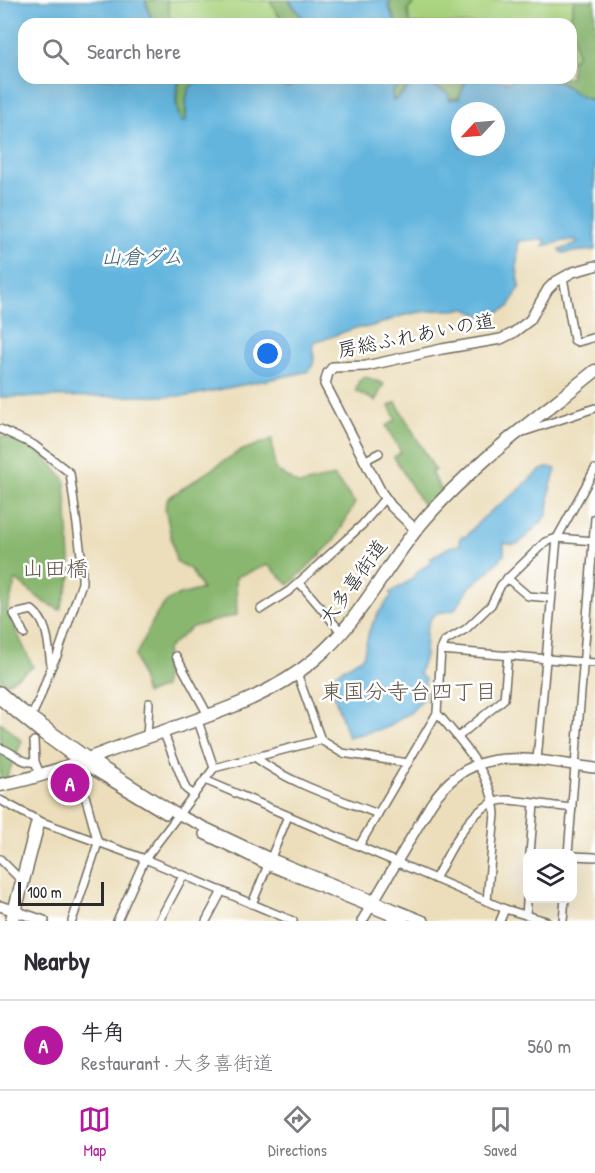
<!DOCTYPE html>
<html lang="en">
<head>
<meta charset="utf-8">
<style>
  body { margin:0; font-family:"Patrick Hand","Klee One",sans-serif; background:#f2f2f3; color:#2b2b33 }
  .controls { position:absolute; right:18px; bottom:18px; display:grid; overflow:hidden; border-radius:12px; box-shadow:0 6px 24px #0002 }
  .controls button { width:54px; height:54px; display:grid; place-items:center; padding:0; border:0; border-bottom:2px solid #e1e1e2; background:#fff; color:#2b2b33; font:30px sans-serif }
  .compass { position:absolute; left:451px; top:102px; width:54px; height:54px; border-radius:50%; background:#fff; box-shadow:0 6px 24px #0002; rotate:244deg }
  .scale { position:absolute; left:18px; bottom:15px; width:86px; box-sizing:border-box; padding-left:6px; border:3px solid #2b2b2b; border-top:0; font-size:16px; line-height:21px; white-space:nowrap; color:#2b2b2b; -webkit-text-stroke:4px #fff; paint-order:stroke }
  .you { position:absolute; left:268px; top:354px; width:21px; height:21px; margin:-15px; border:4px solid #fff; border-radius:50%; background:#1a73e8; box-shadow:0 0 0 9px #1a73e833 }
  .badge { display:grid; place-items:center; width:39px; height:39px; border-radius:50%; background:#b5179e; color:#fff; font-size:20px; font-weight:700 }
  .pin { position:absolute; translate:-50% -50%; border:3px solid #fff; box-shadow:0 2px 6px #0006 }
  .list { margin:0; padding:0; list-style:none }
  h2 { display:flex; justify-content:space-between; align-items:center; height:78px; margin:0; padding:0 24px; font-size:26px }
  h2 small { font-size:20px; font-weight:400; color:#7c7c81 }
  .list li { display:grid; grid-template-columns:39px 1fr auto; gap:18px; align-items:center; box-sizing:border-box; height:90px; padding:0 24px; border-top:2px solid #e1e1e2 }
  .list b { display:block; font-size:22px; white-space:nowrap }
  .list p { margin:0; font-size:20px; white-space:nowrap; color:#7c7c81 }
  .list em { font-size:20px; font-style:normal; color:#7c7c81 }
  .icon { flex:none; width:33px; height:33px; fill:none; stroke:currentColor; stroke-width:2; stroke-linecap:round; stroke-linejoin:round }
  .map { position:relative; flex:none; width:595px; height:921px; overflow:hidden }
  .search { position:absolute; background:#fff; box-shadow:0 6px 24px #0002; left:18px; right:18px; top:18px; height:66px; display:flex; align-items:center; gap:15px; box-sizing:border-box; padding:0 21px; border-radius:18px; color:#7c7c81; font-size:22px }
  .sheet { height:168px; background:#fff }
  nav { display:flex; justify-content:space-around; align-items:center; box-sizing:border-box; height:84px; border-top:2px solid #e1e1e2; background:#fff; font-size:16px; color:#7c7c81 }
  nav a { display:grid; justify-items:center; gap:3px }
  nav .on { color:#b5179e }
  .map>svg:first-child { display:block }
  .green { fill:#acd681; stroke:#6c8056; stroke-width:1.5 }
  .forest { fill:#89b76f; stroke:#5a714d; stroke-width:1.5 }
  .water { fill:#63b5de; stroke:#477084; stroke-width:1.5; fill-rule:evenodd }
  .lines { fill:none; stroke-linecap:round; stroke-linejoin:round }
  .street-casing { stroke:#6f6a5d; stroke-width:10 }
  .secondary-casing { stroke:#6f6a5d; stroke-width:12 }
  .highway-casing { stroke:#6f6a5d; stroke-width:15 }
  .street { stroke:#fff; stroke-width:7 }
  .secondary { stroke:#fff; stroke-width:9 }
  .highway { stroke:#fff; stroke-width:12 }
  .labels { text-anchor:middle; stroke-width:5; stroke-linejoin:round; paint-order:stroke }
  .street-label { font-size:20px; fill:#2b2b2b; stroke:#fff }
  .water-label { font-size:21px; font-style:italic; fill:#416273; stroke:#fff }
  .quarter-label { font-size:22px; fill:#625549; stroke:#fff }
</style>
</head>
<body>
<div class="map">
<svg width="595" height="921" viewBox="0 0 595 921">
  <rect width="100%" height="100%" fill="#fff"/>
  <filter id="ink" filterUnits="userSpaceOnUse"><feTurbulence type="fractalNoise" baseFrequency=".0167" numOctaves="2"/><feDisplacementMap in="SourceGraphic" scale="12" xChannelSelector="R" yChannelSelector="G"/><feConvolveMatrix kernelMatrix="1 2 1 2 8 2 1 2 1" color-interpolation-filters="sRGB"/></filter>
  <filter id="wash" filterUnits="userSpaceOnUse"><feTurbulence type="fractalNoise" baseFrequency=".008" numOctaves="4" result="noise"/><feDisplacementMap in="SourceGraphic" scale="24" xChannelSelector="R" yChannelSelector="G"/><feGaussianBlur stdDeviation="1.35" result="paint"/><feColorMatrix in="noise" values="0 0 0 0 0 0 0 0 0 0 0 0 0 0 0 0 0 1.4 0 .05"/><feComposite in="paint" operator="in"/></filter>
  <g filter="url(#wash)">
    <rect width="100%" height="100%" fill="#ecdebb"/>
    <g class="green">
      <path d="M167,0H270L279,17L288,24H171Z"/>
      <path d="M416,0H574L571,17L577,55L571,62V24H410L408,10Z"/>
    </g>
    <g class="forest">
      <path d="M146,0H167L171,24H153Z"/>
      <path d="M270,0H288L307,24C283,24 281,21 270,0Z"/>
      <path d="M391,0H416L408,10L410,24H397L389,5Z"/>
      <path d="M574,0H595V100L580,97L562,83L549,78H571V62L577,55L571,17Z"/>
      <path d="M180,78H214C181,86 188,91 185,121H181C175,103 176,96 180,78Z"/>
      <path d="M402,78H466L459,98L450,99L449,94C438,87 420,76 408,87C402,91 400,97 393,100L392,92Z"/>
      <path d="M366,377L384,384L375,401L356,391C357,383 358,380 366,377Z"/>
      <path d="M396,402L435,470L431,473L444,494L427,512L394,457L401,452L386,426L396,420L389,406Z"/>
      <path d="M0,436L34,444L65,480L71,576L60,610L44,602L16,580L7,611L33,667L6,684L0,678Z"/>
      <path d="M272,439L275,469L299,485L334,476L355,503L334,541L289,585L268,565L236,577L237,615L192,627L167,649L164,687L146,694L135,656C144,642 156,608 170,599C178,594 192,593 202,589L191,570L176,561L165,507L168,498L238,452Z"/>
      <path d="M0,722L22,741L6,779H0Z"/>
    </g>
    <g class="water">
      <path d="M0,0H145L152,24H24V78H179C175,96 174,104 181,122L186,121C187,112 184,92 192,85C204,76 250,76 265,78C273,80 279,84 286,88L292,86L294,78H401L392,92L393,101C400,98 403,93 408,88C419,77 437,87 449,94V100L459,99L467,78H498C506,86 514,78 524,78C537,78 549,77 562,84C576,91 577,98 595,101V250L562,253L560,250L578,243L576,240L564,241L543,246L546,241L543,239L518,241L517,269L520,286L509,307L488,318L463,308C452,312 450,309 440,310C427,311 413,313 401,316C386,321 371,329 355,328L314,343C312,353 318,367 306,372L188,396L0,397ZM460,111H496V147H460Z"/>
      <path d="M289,0H390L388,6L396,24H308Z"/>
      <path d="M550,467L556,469L550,489L548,512L545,518L519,543L513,545L504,543V555L489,571L470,587L456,608L451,611L437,613L431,618L426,631L425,656L419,674L425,679L424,698L411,712L386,728L348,737L328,678L363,657L369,631L377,615L392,595L390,593L412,579L419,570L430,564V559L449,547L460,545L459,540L462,536L466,537C479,519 495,508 513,495C525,486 534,470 550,467Z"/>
    </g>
  </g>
  <g filter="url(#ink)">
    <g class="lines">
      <g class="street-casing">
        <g id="street">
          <path d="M563,277L574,340L578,342L595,337"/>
          <path d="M0,429L34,445L70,473L82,562V583L57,656C45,675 43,698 31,716"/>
          <path d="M523,432L595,408"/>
          <path d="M364,461L379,453"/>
          <path d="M507,578L528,596L551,598"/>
          <path d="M299,582L342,633"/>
          <path d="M261,609L289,591L305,577L362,525L385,498"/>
          <path d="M24,634L14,614L32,610C49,623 48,645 51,665"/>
          <path d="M441,650L595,663"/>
          <path d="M176,656L208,715"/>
          <path d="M297,673L321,740L342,753L408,763"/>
          <path d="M437,713C462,742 492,774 495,814L487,901"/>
          <path d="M197,718L214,768"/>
          <path d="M163,731L186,789L194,795"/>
          <path d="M147,737L149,703"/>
          <path d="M458,737L504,699L508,655"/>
          <path d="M34,741L35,762L41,776"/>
          <path d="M0,748C13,751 21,764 35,762"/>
          <path d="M256,758C291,784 337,798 378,814"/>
          <path d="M537,760L557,538L595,469"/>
          <path d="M205,780L505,909L546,921"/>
          <path d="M0,800L39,821L145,859L293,921"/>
          <path d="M359,846L437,713L441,650L445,641L466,629L491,605L501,585L545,542L557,538L595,541"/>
          <path d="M530,854L534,804"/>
          <path d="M568,854L595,518"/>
          <path d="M572,856L595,857"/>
          <path d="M0,859L20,879"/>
          <path d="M435,879C450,852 471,800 507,800C528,801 551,806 572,808"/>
          <path d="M252,904L288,816"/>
          <path d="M526,915L528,889"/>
          <path d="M9,921L36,819"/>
          <path d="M15,921L41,822"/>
          <path d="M72,921L98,843L80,777L74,764"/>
          <path d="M117,921L145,859L214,768L321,740"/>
          <path d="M159,921L183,876"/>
          <path d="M206,921L222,891"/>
          <path d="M500,921L505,909"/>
          <path d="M563,921L565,898"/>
        </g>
      </g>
      <g class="secondary-casing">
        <g id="secondary">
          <path d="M416,530L391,506L381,492L325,384L328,373L333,367L366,366L442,349L501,339L513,333L530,320L548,289L555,282L573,272L595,266"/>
          <path d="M0,691L17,706L89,758L179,815L270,858L424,921"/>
          <path d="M0,700L43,735L80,762L166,814"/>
          <path d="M204,834L268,865L404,921"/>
          <path d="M0,906L44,921"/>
          <path d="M362,921L431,804C473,740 530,760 595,768"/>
        </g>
      </g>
      <g class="highway-casing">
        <path id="highway" d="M0,785C44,777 84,760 125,745C189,721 262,704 315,659C361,621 385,565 424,520C473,463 537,418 595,371"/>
      </g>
      <use href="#street" class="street"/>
      <use href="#secondary" class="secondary"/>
      <use href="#highway" class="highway"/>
    </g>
  </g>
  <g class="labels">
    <g class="street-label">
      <text transform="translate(416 335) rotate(-11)" y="7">房総ふれあいの道</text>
      <text transform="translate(353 582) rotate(-54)" y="7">大多喜街道</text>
    </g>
    <g class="water-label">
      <text x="142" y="264">山倉ダム</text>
    </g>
    <g class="quarter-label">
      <text x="55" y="576">山田橋</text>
      <text x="409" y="699">東国分寺台四丁目</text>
    </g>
  </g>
</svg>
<div class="controls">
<button><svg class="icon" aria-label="layers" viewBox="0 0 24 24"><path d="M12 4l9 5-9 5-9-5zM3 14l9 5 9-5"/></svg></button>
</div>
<svg class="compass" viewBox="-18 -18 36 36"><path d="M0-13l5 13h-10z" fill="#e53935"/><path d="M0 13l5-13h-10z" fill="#7c7c81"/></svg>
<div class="scale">100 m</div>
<div class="you"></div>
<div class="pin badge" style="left:70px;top:783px">A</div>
<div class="search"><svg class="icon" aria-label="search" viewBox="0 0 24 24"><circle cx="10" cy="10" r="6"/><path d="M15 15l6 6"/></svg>Search here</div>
</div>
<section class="sheet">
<h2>Nearby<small></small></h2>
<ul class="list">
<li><span class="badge">A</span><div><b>牛角</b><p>Restaurant · 大多喜街道</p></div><em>560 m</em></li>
</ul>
</section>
<nav>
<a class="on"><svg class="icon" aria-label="map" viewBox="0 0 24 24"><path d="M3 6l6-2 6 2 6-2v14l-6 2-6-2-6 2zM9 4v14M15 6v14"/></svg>Map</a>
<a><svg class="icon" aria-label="directions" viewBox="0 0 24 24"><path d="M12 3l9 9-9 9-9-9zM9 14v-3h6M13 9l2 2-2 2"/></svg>Directions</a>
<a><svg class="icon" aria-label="saved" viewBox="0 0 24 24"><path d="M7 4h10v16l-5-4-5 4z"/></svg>Saved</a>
</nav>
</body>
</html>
